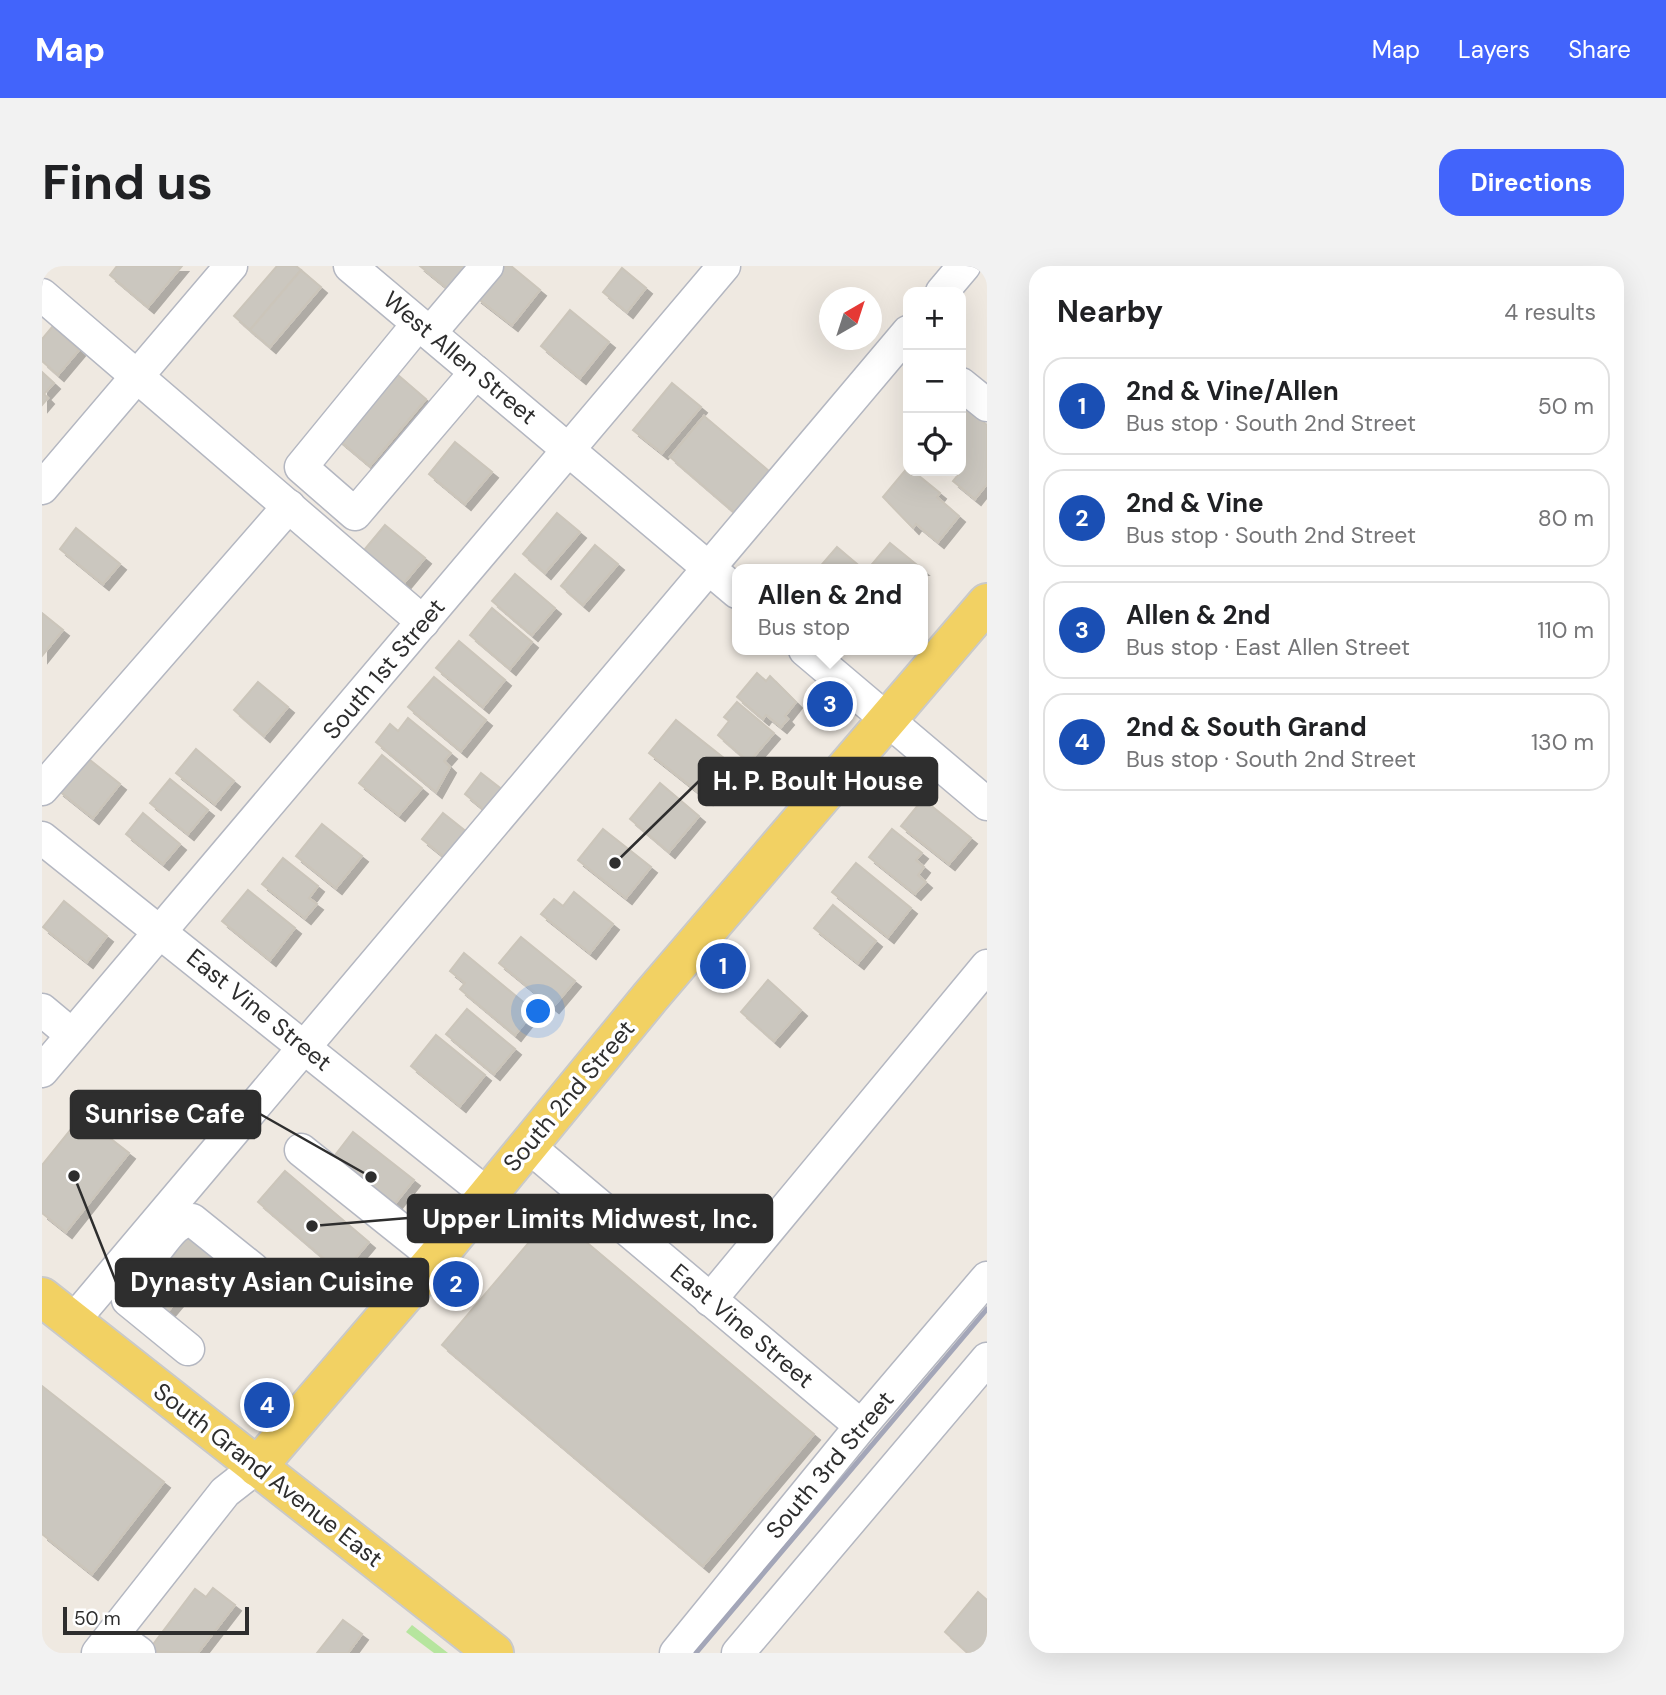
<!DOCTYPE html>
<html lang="en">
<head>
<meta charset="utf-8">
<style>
  body { margin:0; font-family:"DM Sans",sans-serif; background:#f2f2f2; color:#202124 }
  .controls { position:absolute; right:21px; top:21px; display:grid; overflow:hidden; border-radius:14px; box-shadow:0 7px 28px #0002 }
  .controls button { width:63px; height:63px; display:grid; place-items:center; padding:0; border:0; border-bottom:2px solid #e0e0e0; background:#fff; color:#202124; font:35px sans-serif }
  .compass { position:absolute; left:777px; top:21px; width:63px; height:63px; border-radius:50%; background:#fff; box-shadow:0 7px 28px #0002; rotate:39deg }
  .scale { position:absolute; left:21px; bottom:18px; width:186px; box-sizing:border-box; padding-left:7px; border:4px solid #2e2e2e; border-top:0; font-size:19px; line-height:24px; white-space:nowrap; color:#2e2e2e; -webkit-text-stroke:5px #fff; paint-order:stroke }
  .you { position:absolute; left:497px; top:746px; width:24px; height:24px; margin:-18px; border:5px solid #fff; border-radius:50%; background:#1a73e8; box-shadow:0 0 0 10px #1a73e833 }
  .badge { display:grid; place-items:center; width:46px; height:46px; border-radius:50%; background:#4264fb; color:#fff; font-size:23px; font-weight:700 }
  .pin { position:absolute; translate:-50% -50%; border:4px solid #fff; box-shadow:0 2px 7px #0006 }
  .popup { position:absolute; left:690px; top:298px; width:196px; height:91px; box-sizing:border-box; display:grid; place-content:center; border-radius:14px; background:#fff; filter:drop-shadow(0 2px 5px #0005); font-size:23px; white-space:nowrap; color:#757577 }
  .popup b { font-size:26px; color:#202124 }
  .popup::after { content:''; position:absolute; left:50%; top:100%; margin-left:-14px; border:14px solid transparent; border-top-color:#fff }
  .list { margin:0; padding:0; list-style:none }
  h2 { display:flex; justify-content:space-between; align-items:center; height:91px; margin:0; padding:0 28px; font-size:30px }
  h2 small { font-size:23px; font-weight:400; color:#757577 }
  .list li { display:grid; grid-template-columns:46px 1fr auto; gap:21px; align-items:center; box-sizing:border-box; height:98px; margin:0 14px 14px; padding:0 14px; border:2px solid #e0e0e0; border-radius:21px }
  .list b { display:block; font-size:26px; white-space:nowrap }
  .list p { margin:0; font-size:23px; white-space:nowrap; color:#757577 }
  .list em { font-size:23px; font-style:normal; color:#757577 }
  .icon { flex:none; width:38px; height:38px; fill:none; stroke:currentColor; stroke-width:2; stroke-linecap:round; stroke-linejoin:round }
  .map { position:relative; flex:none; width:945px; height:1387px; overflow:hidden; border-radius:21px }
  header { display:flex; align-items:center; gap:42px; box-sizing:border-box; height:98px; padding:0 35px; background:#4264fb; color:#fff }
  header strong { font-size:33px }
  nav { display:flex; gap:38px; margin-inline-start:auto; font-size:24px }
  .intro { display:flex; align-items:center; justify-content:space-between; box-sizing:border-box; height:168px; padding:0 42px }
  h1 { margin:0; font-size:49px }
  .button { padding:18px 32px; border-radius:21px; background:#4264fb; color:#fff; font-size:24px; font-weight:700 }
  main { display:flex; gap:42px; padding:0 42px }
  aside { flex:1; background:#fff; border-radius:21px; box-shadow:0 7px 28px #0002 }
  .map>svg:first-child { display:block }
  .green { fill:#b6e59e }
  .building { fill:#cbc7bf; stroke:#cbc5ba; stroke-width:2; filter:url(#shadow) }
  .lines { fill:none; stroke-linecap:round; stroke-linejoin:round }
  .minor-casing { stroke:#b4b7c1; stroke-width:35 }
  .major-casing { stroke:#c9c9c9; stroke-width:42 }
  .minor { stroke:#fff; stroke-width:32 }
  .major { stroke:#f2d163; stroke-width:38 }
  .rail { stroke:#a3a6b8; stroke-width:5 }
  .labels { text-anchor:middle; stroke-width:7; stroke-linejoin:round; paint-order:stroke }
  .street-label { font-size:24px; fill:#2e2e2e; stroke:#fff }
  .leader { fill:none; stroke:#2e2e2e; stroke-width:2.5 }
  .callout-dot { fill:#2e2e2e; stroke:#fff; stroke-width:2.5 }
  .callout { fill:#2e2e2e; stroke:#2e2e2e; stroke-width:2.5 }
  .callout-label { font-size:26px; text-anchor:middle; font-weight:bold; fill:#fff }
</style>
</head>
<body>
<header>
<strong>Map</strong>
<nav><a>Map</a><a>Layers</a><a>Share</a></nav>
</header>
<div class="intro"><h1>Find us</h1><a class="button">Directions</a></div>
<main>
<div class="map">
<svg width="945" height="1387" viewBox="0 0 945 1387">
  <defs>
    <filter id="shadow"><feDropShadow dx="6" dy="6" stdDeviation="0" flood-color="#0004"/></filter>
  </defs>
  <rect width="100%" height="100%" fill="#efe9e1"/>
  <path class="green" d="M370,1359L406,1387H392L364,1366Z"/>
  <g class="building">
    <path d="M75,0H140L106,41L68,9Z"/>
    <path d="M235,0H254L259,4L208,64L192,50Z"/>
    <path d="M378,0H432L410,26Z"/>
    <path d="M459,0H469L498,24L470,59L434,31Z"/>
    <path d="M580,2L604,22L585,46L561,26Z"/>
    <path d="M259,4L279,21L228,81L208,64Z"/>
    <path d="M528,44L567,76L538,112L499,80Z"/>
    <path d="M11,60L37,84L16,109L0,95V73Z"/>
    <path d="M349,103L384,133L328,200L292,170Z"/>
    <path d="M0,106L12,117L2,128L6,132L0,139Z"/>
    <path d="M630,117L659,141L620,187L591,164Z"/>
    <path d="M919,138L945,159V218L933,233L911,215L919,205Z"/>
    <path d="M662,150L727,205L692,246L628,191Z"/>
    <path d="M413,176L450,206L423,238L387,208Z"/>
    <path d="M866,201V205H871L898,227L895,231L917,250L896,276L874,258L871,262L841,231Z"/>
    <path d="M515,247L538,266L503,307L481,288Z"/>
    <path d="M343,259L383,292L362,317L322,284Z"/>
    <path d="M34,262L78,298L61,318L18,283Z"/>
    <path d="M848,277L880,303H826Z"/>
    <path d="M553,279L576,298L541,339L519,320Z"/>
    <path d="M795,281L821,303H776Z"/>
    <path d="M473,308L513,342L490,369L450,335Z"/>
    <path d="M450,342L490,376L468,403L428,369Z"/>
    <path d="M0,347L21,364L0,390Z"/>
    <path d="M417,375L463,414L441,441L394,402Z"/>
    <path d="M715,407L724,415L728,410L754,436L743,450L746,453L739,461L724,449L721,453L695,431Z"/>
    <path d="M392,411L444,454L419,485L366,441Z"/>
    <path d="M216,416L246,441L222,470L192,444Z"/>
    <path d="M695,436L732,467L707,496L676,469L687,455L682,451Z"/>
    <path d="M366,452L409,487L402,495L408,501L394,526L334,476L348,458L356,465Z"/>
    <path d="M634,454L692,500L665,533L607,487Z"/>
    <path d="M154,483L192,515L173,538L134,507Z"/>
    <path d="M340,489L380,522L357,549L317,517Z"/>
    <path d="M43,490L78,518L51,552L16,524Z"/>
    <path d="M439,507L462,525L445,546L423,528Z"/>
    <path d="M128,513L166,544L146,568L108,537Z"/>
    <path d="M618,517L657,550L627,586L588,553Z"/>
    <path d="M881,533L929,572L907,598L859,560Z"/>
    <path d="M101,547L138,578L121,598L84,568Z"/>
    <path d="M401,547L426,567L405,593L380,573Z"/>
    <path d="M280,558L320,590L294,622L254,590Z"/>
    <path d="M561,563L609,601L584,632L536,594Z"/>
    <path d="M850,563L880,587L874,594L882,601L876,609L884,616L873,628L827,591Z"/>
    <path d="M241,592L276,620L267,632L275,638L263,652L220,618Z"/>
    <path d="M814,597L869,642L846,671L790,626Z"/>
    <path d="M206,624L253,662L228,694L180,655Z"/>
    <path d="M532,626L571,658L548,687L499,648L512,633L521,640Z"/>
    <path d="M22,635L65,670L45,696L1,661Z"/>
    <path d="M791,639L834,675L816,697L772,662Z"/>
    <path d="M479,671L533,715L511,741L457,697Z"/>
    <path d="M422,687L492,745L473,769L418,723L423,717L408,705Z"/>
    <path d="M726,714L759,744L732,775L699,746Z"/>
    <path d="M425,743L473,783L452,808L404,768Z"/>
    <path d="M394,769L443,809L418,840L369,800Z"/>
    <path d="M46,855L87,887L24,966L0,947V899L34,857L40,862Z"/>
    <path d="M311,866L372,914L347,945L287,897Z"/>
    <path d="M243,905L327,976L300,1008L216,936Z"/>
    <path d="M511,948L772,1168L661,1300L400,1079Z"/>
    <path d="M144,960L176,986L122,1050L91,1024Z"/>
    <path d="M0,1120L122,1216L50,1308L0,1268Z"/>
    <path d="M171,1322L193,1339L156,1387L106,1385L153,1323L164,1331Z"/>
    <path d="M936,1326L945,1334V1387H926L903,1366Z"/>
    <path d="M301,1354L320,1368L306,1387H275Z"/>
  </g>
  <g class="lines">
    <g class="minor-casing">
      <g id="minor">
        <path d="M308,0L695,326"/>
        <path d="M900,26L922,0"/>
        <path d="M0,29L381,356"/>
        <path d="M376,58L259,201L313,248L434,106"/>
        <path d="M388,67L445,0"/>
        <path d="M919,118L945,139"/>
        <path d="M0,222L189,0"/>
        <path d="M763,384L945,538"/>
        <path d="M0,523L247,240"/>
        <path d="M0,572L445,928"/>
        <path d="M0,744L30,769"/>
        <path d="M0,805L682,0"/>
        <path d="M485,879L819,1160"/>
        <path d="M259,884L394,992"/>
        <path d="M114,984C124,972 133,955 150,954L211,1003"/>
        <path d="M84,1020L86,1034L146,1083"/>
        <path d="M668,1034L945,700"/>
        <path d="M31,1055L866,66"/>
        <path d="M71,1368L97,1387"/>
        <path d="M56,1387L183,1226L215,1201"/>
        <path d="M634,1387L819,1160L945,1012"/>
        <path d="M696,1387L945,1093"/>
      </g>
    </g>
    <g class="major-casing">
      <g id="major">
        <path d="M0,1031L452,1387"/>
        <path d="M215,1201L394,992L609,730L945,337"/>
      </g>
    </g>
    <use href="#minor" class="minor"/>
    <use href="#major" class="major"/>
    <path class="rail" d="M654,1387L945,1043"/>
  </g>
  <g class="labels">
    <g class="street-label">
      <text transform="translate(418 92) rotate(40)" y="8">West Allen Street</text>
      <text transform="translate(342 403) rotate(-50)" y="8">South 1st Street</text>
      <text transform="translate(217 744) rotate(39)" y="8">East Vine Street</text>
      <text transform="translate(527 830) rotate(-50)" y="8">South 2nd Street</text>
      <text transform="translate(700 1060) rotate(40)" y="8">East Vine Street</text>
      <text transform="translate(788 1199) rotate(-50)" y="8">South 3rd Street</text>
      <text transform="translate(226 1209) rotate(38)" y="8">South Grand Avenue East</text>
    </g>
  </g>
  <path class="leader" d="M573 597L657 515M329 911L218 848M270 960L366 952M32 910L74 1016"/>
  <g class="callout-dot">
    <circle cx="573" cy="597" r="7"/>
    <circle cx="329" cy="911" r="7"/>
    <circle cx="270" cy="960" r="7"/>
    <circle cx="32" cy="910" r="7"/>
  </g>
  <g class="callout">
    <rect x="657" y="492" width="238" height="47" rx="7"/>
    <rect x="29" y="825" width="189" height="47" rx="7"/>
    <rect x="366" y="929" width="364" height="47" rx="7"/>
    <rect x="74" y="993" width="312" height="47" rx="7"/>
  </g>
  <g class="callout-label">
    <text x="776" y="524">H. P. Boult House</text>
    <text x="123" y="857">Sunrise Cafe</text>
    <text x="548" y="962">Upper Limits Midwest, Inc.</text>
    <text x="230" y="1025">Dynasty Asian Cuisine</text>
  </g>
</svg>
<div class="controls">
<button>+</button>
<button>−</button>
<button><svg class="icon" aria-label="locate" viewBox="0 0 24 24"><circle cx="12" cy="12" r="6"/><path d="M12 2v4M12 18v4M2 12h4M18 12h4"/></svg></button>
</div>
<svg class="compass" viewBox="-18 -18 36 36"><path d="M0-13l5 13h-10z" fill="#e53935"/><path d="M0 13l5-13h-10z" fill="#757577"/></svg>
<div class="scale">50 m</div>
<div class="you"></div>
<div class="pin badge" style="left:681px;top:700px;background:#1a4fb4">1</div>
<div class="pin badge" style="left:414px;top:1018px;background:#1a4fb4">2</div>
<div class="pin badge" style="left:788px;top:438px;background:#1a4fb4">3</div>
<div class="popup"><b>Allen &amp; 2nd</b>Bus stop</div>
<div class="pin badge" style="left:225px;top:1139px;background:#1a4fb4">4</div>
</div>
<aside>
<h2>Nearby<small>4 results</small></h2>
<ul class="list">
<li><span class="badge" style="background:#1a4fb4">1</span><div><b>2nd &amp; Vine/Allen</b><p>Bus stop · South 2nd Street</p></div><em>50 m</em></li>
<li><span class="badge" style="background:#1a4fb4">2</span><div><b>2nd &amp; Vine</b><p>Bus stop · South 2nd Street</p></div><em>80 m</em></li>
<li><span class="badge" style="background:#1a4fb4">3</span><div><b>Allen &amp; 2nd</b><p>Bus stop · East Allen Street</p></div><em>110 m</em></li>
<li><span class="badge" style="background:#1a4fb4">4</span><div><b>2nd &amp; South Grand</b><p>Bus stop · South 2nd Street</p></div><em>130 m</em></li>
</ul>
</aside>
</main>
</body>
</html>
